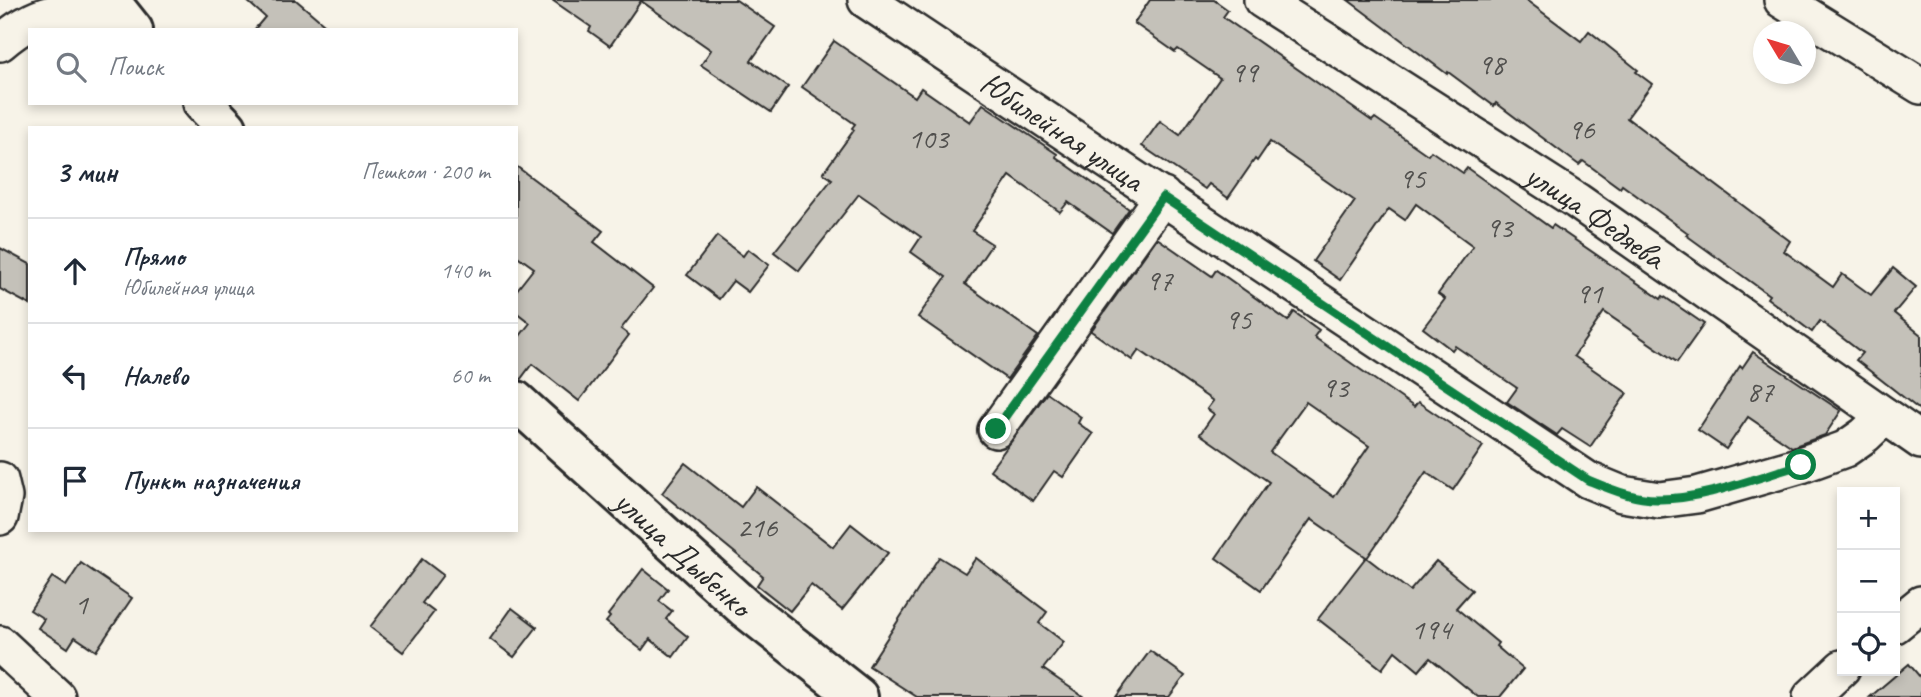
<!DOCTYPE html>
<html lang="ru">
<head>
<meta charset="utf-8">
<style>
  body { margin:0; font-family:Caveat,sans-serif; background:#f6f6f7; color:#1f2937 }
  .controls { position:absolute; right:21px; bottom:21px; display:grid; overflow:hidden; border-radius:0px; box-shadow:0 4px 10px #0003 }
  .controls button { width:63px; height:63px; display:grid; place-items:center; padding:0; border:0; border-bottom:2px solid #e0e1e3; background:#fff; color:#1f2937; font:35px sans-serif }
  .compass { position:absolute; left:1753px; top:21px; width:63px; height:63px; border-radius:50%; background:#fff; box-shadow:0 4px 10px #0003; rotate:308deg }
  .stop { position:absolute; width:21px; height:21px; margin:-16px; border:5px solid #0b8043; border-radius:50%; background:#fff }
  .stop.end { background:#0b8043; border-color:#fff; box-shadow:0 2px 7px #0008 }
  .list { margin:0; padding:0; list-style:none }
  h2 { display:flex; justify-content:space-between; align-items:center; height:91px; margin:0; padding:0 28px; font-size:30px }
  h2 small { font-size:23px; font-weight:400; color:#747a83 }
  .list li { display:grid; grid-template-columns:46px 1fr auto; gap:21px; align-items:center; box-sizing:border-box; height:105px; padding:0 28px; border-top:2px solid #e0e1e3 }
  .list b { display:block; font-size:26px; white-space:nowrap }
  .list p { margin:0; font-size:23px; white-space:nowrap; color:#747a83 }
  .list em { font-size:23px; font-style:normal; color:#747a83 }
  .icon { flex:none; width:38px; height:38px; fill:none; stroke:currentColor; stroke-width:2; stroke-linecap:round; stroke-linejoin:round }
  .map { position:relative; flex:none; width:1921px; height:697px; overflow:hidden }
  .search { position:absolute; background:#fff; box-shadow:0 4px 10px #0003; left:28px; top:28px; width:490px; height:77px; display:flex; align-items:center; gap:18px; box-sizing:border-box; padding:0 24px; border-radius:0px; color:#747a83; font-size:26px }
  .panel { position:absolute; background:#fff; box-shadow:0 4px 10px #0003; left:28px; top:126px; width:490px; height:406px; border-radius:0px }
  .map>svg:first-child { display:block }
  .building { fill:#c4c1b9; stroke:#2b2b2b; stroke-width:2; fill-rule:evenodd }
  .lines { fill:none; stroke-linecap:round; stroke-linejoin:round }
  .minor-casing { stroke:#2b2b2b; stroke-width:40 }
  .major-casing { stroke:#2b2b2b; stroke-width:44 }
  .minor { stroke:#f7f3e8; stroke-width:35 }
  .major { stroke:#f7f3e8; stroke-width:38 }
  .route { stroke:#0b8043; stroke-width:9 }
  .labels { text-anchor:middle; stroke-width:6; stroke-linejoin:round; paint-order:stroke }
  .number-label { font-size:30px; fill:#51504e }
  .street-label { font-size:33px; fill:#2b2b2b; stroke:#f7f3e8 }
</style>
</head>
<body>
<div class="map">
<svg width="1921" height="697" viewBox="0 0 1921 697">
  <rect width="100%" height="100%" fill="#f7f3e8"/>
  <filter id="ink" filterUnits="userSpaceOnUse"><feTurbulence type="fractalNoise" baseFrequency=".0143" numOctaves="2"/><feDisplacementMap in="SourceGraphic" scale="14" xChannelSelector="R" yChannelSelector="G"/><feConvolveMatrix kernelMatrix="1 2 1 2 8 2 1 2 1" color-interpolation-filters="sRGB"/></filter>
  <g filter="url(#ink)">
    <g class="building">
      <path d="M246,0H296L331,30H254L265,17Z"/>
      <path d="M552,0H736L775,27L751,61L788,87L771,112L701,65L711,50L641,1L610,46L589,31L591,27Z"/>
      <path d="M1150,0H1214L1228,10L1223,17L1372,121L1375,118L1428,155L1431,151L1463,173L1467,168L1551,228L1553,225L1661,299L1663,296L1704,324L1677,362L1604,312L1574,356L1627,393L1590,447L1562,429L1557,435L1507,402L1517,388L1455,346L1452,350L1423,328L1445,299L1438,294L1473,246L1416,204L1405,220L1389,209L1340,280L1313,261L1355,201L1270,142L1257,161L1255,159L1228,198L1209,184L1205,189L1142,146L1160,121L1180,135L1220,78L1178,49L1175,52L1134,23Z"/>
      <path d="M1348,0H1526L1581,41L1589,31L1638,70L1636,72L1652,84L1627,118L1790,241L1784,251L1833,287L1842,274L1871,295L1893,268L1916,287L1894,313L1921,335V411L1856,360L1862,353L1820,321L1812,332L1767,298L1769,295L1686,235L1688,233L1622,185L1620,188L1583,161L1579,165L1496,103L1494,106L1448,72L1447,74Z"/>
      <path d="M834,41L915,97L921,88L970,122L983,104L1057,154L1056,157L1129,209L1112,233L1068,202L1060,212L1010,176L972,231L992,244L965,284L1038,336L1007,379L918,317L946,277L911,252L921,237L859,194L799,271L774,252L832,179L823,173L854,130L852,128L855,124L802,87Z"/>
      <path d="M516,166L603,231L594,242L653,288L621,329L629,335L579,401L532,364L520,380H516V341L530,323L516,312V291L534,268L516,255Z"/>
      <path d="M717,236L743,256L748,249L769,265L748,292L733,281L719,299L687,275Z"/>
      <path d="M1157,238L1212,276L1216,270L1288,321L1294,312L1319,330L1314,337L1414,407L1418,402L1483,446L1453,490L1426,472L1367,558L1410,591L1436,561L1472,590L1456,608L1498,643L1496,646L1523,669L1500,697H1478L1430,658L1419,671L1395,651L1382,669L1318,619L1366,557L1311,519L1261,590L1216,558L1269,482L1200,434L1214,414L1207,409L1213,401L1139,350L1132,360L1091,331ZM1306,402L1369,446L1334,497L1270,452Z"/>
      <path d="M0,248L30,264V305L0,289Z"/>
      <path d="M1753,352L1841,411L1825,435L1792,447L1748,417L1726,449L1698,430L1740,366L1742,368Z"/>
      <path d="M1047,393L1081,417L1078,423L1093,434L1063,477L1054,471L1033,501L990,470Z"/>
      <path d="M685,463L741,507L756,487L833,547L851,524L888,553L842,610L811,585L790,611L757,585L763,576L662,493Z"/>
      <path d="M939,557L965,573L976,558L1047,612L1039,623L1064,642L1043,669L1084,697H917L869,666Z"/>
      <path d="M422,559L443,575L422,603L434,612L403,652L370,627Z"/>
      <path d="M81,563L132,598L96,651L75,637L68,648L38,628L44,619L30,610L52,577L66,586Z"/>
      <path d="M643,569L668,589L659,601L672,611L666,619L688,637L673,657L650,639L642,650L606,622L610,617L608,615Z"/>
      <path d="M512,608L537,627L514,657L490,639Z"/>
      <path d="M1150,651L1185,676L1169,697H1116Z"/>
      <path d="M1909,664L1921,678V697H1870Z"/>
    </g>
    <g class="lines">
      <g class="minor-casing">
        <g id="minor">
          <path id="s1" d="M866,0L1588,480L1622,494L1659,500L1697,495L1801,465L1845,449L1865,435L1885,416"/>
          <path id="s2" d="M1262,0L1577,201L1921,441"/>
          <path d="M1782,0L1921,86"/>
          <path d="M0,43C40,9 76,0 123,30"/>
          <path d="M996,430L1163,196"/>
          <path d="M0,480L4,497L0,517"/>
          <path d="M1895,625L1921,604"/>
          <path d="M0,644L57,697"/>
          <path d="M1811,697L1842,668"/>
        </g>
      </g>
      <g class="major-casing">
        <g id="major">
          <path d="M109,0L133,30"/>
          <path d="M203,103L227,128"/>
          <path id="s3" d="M516,401L745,608L858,697"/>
        </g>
      </g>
      <use href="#minor" class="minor"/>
      <use href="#major" class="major"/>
    </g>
  </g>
  <g class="lines" filter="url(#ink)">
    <path class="route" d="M996,429L1163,197L1588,480C1610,489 1635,500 1660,499C1705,499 1757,477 1801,465"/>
  </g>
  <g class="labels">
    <g class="number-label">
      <text x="1491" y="74">98</text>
      <text x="1244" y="82">99</text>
      <text x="1581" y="139">96</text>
      <text x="928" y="148">103</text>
      <text x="1412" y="188">95</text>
      <text x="1499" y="237">93</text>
      <text x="1159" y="290">97</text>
      <text x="1589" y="303">91</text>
      <text x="1238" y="329">95</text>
      <text x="1335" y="397">93</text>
      <text x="1760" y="401">87</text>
      <text x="757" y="537">216</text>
      <text x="81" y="614">1</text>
      <text x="1431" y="639">194</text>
    </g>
    <g class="street-label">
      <text dy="12" stroke="none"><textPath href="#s1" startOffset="236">Юбилейная улица</textPath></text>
      <text dy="12" stroke="none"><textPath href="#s2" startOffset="397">улица Федяева</textPath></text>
      <text dy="12" stroke="none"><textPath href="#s3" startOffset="226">улица Дыбенко</textPath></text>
    </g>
  </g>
</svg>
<div class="controls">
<button>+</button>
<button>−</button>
<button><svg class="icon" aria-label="locate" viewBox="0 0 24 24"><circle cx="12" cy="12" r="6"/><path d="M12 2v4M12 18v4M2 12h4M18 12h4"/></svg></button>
</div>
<svg class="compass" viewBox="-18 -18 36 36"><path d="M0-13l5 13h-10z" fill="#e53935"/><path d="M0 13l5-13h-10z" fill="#747a83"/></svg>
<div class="stop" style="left:1801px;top:465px"></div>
<div class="stop end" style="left:996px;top:429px"></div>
<div class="search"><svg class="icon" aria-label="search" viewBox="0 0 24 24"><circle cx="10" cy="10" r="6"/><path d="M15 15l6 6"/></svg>Поиск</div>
<section class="panel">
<h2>3 мин<small>Пешком · 200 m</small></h2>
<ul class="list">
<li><svg class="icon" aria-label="ahead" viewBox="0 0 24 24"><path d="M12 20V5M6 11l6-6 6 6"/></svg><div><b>Прямо</b><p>Юбилейная улица</p></div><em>140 m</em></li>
<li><svg class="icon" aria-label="left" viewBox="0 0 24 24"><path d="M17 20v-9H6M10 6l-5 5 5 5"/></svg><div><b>Налево</b></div><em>60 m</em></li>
<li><svg class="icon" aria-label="arrive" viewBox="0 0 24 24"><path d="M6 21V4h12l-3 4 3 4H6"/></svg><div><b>Пункт назначения</b></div></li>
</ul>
</section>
</div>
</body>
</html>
